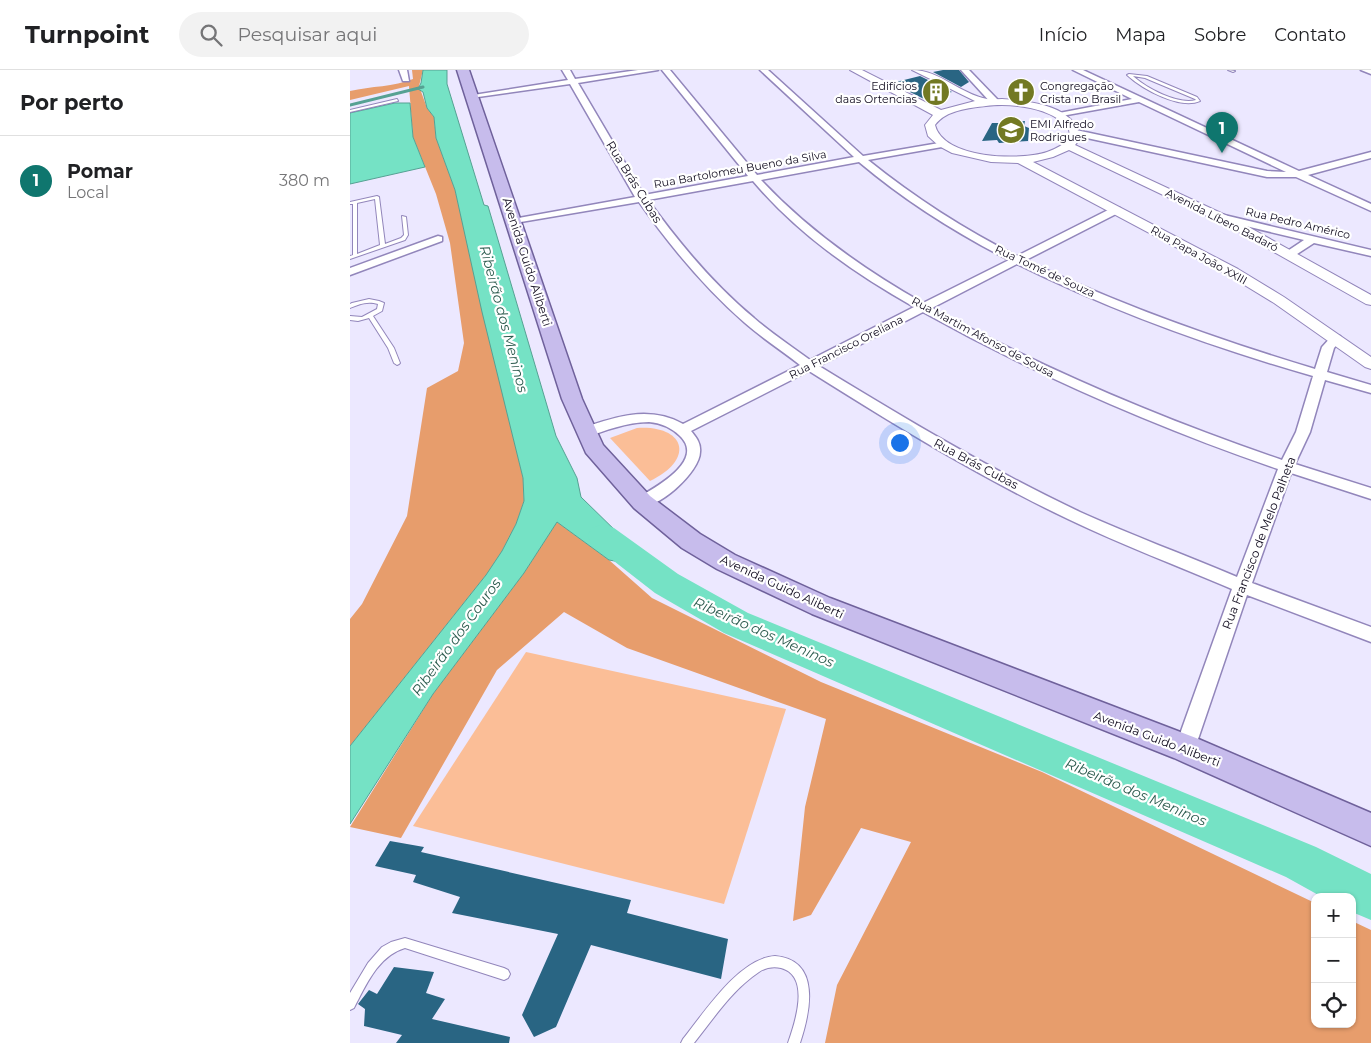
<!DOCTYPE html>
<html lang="pt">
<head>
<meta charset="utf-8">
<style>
  body { margin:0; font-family:Montserrat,sans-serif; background:#f2f2f2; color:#202124 }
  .controls { position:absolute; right:15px; bottom:15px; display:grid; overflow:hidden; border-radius:10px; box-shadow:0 1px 4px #0004 }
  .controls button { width:45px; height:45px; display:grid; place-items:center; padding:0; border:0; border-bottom:1px solid #e0e0e0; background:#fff; color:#202124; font:25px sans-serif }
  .you { position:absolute; left:549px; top:372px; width:18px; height:18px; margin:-12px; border:4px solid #fff; border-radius:50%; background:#1a73e8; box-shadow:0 0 0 8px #1a73e833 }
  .badge { display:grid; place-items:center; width:32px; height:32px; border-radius:50%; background:#0f766e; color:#fff; font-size:16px; font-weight:700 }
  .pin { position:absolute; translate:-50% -41px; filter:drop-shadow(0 1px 2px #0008) }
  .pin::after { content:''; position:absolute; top:26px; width:18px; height:15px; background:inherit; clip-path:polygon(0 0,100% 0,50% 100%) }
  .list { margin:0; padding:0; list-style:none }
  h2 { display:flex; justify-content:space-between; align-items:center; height:65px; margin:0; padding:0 20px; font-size:21px }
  h2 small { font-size:16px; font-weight:400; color:#757577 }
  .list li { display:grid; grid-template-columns:32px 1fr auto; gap:15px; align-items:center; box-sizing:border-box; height:90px; padding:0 20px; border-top:1px solid #e0e0e0 }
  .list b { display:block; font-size:19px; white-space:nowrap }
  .list p { margin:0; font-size:16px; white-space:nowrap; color:#757577 }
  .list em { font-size:16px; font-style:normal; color:#757577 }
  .icon { flex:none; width:28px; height:28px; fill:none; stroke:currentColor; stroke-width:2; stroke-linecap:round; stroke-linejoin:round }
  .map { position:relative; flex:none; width:1021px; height:973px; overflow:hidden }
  header { display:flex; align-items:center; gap:30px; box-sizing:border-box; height:70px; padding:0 25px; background:#fff; border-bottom:1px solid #e0e0e0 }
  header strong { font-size:24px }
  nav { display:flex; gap:28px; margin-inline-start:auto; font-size:18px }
  .search { width:350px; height:45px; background:#f2f2f2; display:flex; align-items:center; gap:12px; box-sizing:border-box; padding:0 18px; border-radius:28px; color:#757577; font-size:19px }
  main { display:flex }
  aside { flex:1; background:#fff }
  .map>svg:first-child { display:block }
  .green { fill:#fbbe97 }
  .forest { fill:#e79d6c }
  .water { fill:#75e2c5; stroke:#56a193 }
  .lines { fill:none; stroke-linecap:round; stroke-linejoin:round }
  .stream { stroke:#56a193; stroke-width:3 }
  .river { fill:#75e2c5; fill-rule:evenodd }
  .building { fill:#296583 }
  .service-casing { stroke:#9286bb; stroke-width:2 }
  .minor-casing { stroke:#9286bb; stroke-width:3 }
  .tertiary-casing { stroke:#9286bb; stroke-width:2 }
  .primary-casing { stroke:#6f619b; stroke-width:3 }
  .service { fill:#fff; fill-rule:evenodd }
  .minor { fill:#fff; fill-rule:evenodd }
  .tertiary { fill:#fff; fill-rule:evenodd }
  .primary { fill:#c7bcec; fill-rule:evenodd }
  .labels { text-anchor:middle; stroke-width:4.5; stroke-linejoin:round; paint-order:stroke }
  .far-poi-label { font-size:11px; fill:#0f0a1d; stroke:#fff; text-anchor:start }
  .far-street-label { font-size:11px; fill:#0f0a1d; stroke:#fff }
  .street-label { font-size:12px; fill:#0f0a1d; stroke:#fff }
  .water-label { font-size:14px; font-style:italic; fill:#2c5b4e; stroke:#fff }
</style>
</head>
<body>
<header>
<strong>Turnpoint</strong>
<div class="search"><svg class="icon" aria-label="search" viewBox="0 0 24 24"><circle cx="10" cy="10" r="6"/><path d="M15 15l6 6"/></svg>Pesquisar aqui</div>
<nav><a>Início</a><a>Mapa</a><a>Sobre</a><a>Contato</a></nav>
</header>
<main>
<aside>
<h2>Por perto<small></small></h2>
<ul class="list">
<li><span class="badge">1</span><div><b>Pomar</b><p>Local</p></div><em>380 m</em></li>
</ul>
</aside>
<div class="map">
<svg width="1021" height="973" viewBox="0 0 1021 973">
  <rect width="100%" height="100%" fill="#ece8ff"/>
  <g class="green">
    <path d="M287,358C335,355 346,389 300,411L260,368Z"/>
    <path d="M176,582L436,639L374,834L63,756Z"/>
  </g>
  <g class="forest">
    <path d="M62,0H73L69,16L77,38L84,47L86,68L105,120L173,408L174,431L166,454L152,481L136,505L0,676V549L12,534L57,446L77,318L108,301L114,273L100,173L86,124L63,67L59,16L0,30V21C21,16 44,17 63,9Z"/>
    <path d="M207,452L259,490L302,528L471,612L692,702L965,833V954H1002V851L1021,860V973H475L487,915L561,772L511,758L461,845L443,851L455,737L476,649L277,578L214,542L147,600L51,768L0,757L83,624L174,503Z"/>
  </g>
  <g class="water">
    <path d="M73,0H97V14L134,135L138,136L206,366L227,408L231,427L273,468L287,495L259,490L207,452L174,503L83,624L0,754V676L136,505L152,481L166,454L174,431L173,408L132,242L105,120L86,68L84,47L77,38L73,22L68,19L71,13Z"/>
    <path d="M45,33H60L63,67L75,97L0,114V43Z"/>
  </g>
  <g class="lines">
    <path class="stream" d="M0,35L73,17"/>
    <path class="river" d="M253,454L264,458L328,504L398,543L966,777L1021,804V850L1002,842V827H972L936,807L374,563L305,523L242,474L237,466L242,458Z"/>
  </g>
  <g class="building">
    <path d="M593,0H609L619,12L611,17L583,2Z"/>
    <path d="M570,6L602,22L574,29L542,13Z"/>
    <path d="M675,51L674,56L679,58L678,71L649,73L647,70L632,71L642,53H650L658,56L662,52Z"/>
    <path d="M40,771L74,777L71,782L281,830L277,843L378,869L371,909L241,875L206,957L184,967L172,945L208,864L102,843L110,827L63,812L66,805L25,796Z"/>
    <path d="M44,897L84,902L76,923L95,929L82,949L160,967L159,973H46L52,965L14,956L15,939L8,934L19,920L27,924Z"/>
  </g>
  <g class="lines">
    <g class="service-casing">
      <g id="service">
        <path d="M878,0L885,1L883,2Z"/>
        <path d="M779,4L797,6L847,27L850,31C830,40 792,19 777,5ZM783,6L795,8L845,29L846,30C828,35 796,18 783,6Z"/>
        <path d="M47,29L48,31L0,42V40Z"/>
        <path d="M27,126L29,127L35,174L51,168L54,165L52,146L56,147L58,165L55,170L0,189V186L3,185V134H0V132ZM25,129L30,175L7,184V133Z"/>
        <path d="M19,229L29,231L34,233L32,241L23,246L44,278L50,293L49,294L47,295L44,293L38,278L19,248L8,251L0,250V246L12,247L27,239L28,234C17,231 10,234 0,238V234L2,233Z"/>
        <path d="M55,868L154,898L158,900L160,904L158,908L154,910L55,878C28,886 16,915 4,938L0,940V923L18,893L32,877L41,872Z"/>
        <path d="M425,886C472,890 460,943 450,973H438C445,953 461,906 431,898C423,896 415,898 409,902C382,920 364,948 344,973H331L333,969C354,943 389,888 425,886Z"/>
      </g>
    </g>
    <g class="minor-casing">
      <g id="minor">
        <path d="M49,0H57L59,11H53Z"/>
        <path d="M212,0H220L225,9L288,0H308L228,13L294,125L398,106L312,0H320L407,105L504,87L410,0H418L513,86L595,72V76L592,77L518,90C564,127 615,160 667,186L762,138H770V142L676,190C769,235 866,269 965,299L972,277L982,266H990L992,269L984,278L977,302L1021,315V323L975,310L960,362L945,394L1021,418V429L941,403L902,513L1021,557V572L897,525L845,678L842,684L835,687L828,684L825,678L882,519C828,496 772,475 718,449C628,406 543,354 459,301L341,361C346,367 351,373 350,382C350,402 306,442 287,436L284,432L287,428C304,418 356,391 330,366C321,357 310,353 299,352C276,352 256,361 235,367L228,362L230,359C264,347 299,335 333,354L450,295C432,281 412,268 395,253C354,217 320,176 289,132L159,154L158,152L163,149L285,127L220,14L121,28L117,26L218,10ZM509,92C554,130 606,163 659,190L573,233C513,199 458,160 411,110ZM403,111C448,164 504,203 564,237L460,290C441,276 421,263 404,248C363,214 329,173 298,130ZM667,194C762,241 861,277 963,306L946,362L932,390C812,349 694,299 582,238ZM573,242C686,305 806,357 928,399L887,507C835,485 781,465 730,442C639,399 554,348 469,296Z"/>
        <path d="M611,0H619L648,30V34H642Z"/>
        <path d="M723,0H733L949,101L1021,82V88L958,105L1021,134V141L946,107H917L723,65V61L726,60L917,101L936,102L789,32L706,47V43H709L782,29Z"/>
        <path d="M1011,0H1021V4Z"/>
        <path d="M870,144L1021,180V186L964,173L944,186H936V182L954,170L866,149L865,147Z"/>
        <path d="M88,166L92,167V171L0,205V198Z"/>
      </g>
    </g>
    <g class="tertiary-casing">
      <path id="tertiary" d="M500,0H512L591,40L625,31L562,0C590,0 610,24 637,29C641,30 647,29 652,29C680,31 726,35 730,69L725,75L886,150L1021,225V235L1016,234L878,156L719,80L703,87L683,92L888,199L934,227L1021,287V299L1015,297L924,233L878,205L668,93L641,92L602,83L589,76L578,66L575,55L583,45ZM636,36C661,33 702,37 719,59L720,68C713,75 706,79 697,82C670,91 593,89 585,55C596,40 619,38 636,36Z"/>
    </g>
    <g class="primary-casing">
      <path id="primary" d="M107,0H119L232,329L253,375L300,426L350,464L385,485L480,528L846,668L1021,743V776L824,688L462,544L367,499L332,478L284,438L236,383L212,329Z"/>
    </g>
    <use href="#service" class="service"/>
    <use href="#minor" class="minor"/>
    <use href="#tertiary" class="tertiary"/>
    <use href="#primary" class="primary"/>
  </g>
  <defs>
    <g id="building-disc" transform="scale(1.4375)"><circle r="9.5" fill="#727923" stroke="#fff"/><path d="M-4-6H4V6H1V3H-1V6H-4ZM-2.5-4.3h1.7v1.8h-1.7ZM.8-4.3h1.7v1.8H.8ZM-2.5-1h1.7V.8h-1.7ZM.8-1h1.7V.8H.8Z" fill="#fff"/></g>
    <g id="church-disc" transform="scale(1.4375)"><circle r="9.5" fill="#727923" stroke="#fff"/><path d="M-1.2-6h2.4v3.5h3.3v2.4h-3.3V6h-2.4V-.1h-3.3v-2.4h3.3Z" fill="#fff"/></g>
    <g id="school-disc" transform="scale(1.4375)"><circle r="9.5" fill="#727923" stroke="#fff"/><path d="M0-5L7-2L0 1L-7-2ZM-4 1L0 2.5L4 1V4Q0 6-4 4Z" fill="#fff"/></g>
  </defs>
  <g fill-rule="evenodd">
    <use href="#building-disc" x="586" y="22"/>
    <use href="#church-disc" x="671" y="22"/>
    <use href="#school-disc" x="661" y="60"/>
  </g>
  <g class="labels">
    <g class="far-poi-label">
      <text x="567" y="20" text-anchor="end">Edifícios<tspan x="567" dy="13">daas Ortencias</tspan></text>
      <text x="690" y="20">Congregação<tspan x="690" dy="13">Crista no Brasil</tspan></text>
      <text x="680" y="58">EMI Alfredo<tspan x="680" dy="13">Rodrigues</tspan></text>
    </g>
    <g class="far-street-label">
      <text transform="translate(390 99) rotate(-10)" y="4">Rua Bartolomeu Bueno da Silva</text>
      <text transform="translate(872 150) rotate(27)" y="4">Avenida Líbero Badaró</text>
      <text transform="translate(948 153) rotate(13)" y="4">Rua Pedro Américo</text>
      <text transform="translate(849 185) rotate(29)" y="4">Rua Papa João XXIII</text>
      <text transform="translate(695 201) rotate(25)" y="4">Rua Tomé de Souza</text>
      <text transform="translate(633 267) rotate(28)" y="4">Rua Martim Afonso de Sousa</text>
      <text transform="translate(496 277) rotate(-27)" y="4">Rua Francisco Oreliana</text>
    </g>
    <g class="street-label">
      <text transform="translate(284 112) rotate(58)" y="4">Rua Brás Cubas</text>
      <text transform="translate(177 192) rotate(72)" y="4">Avenida Guido Aliberti</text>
      <text transform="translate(626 394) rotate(28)" y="4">Rua Brás Cubas</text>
      <text transform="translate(909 473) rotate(-69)" y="4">Rua Francisco de Melo Palheta</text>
      <text transform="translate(432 517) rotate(25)" y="4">Avenida Guido Aliberti</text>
      <text transform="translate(807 669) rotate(21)" y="4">Avenida Guido Aliberti</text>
    </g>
    <g class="water-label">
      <text transform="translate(154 249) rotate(75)" y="5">Ribeirão dos Meninos</text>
      <text transform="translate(414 562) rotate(24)" y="5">Ribeirão dos Meninos</text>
      <text transform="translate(106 567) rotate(-54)" y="5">Ribeirão dos Couros</text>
      <text transform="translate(786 722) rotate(23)" y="5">Ribeirão dos Meninos</text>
    </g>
  </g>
</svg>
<div class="controls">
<button>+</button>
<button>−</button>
<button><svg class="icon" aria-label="locate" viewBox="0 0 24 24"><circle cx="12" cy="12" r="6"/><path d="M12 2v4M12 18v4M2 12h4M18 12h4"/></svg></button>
</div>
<div class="you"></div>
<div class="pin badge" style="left:872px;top:83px">1</div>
</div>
</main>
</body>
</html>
